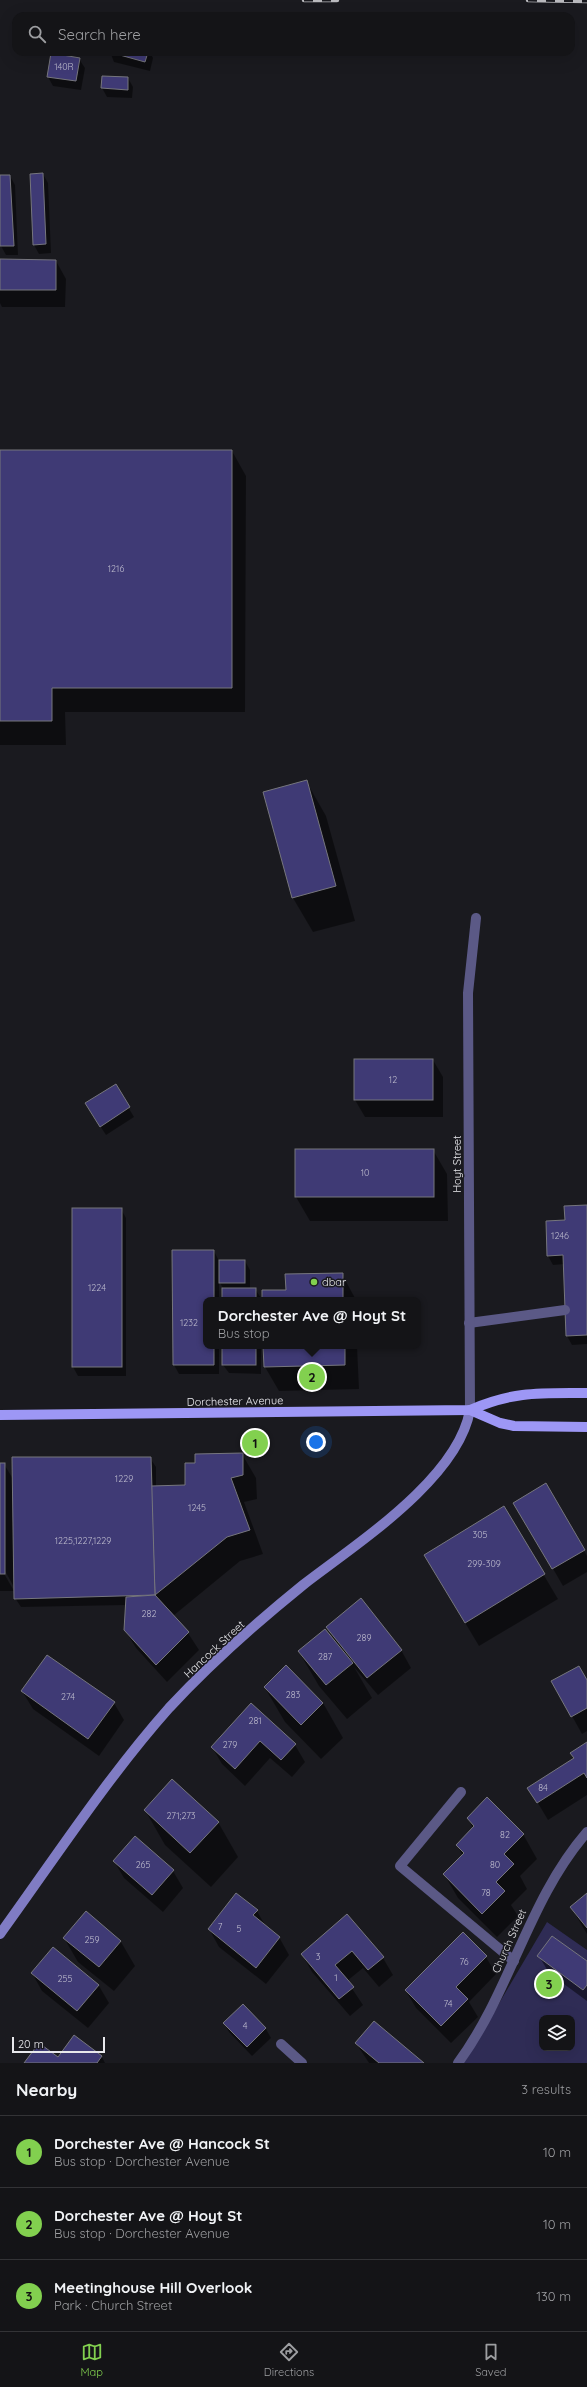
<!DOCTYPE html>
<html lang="en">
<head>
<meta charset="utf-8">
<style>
  body { margin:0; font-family:Quicksand,sans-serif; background:#1d1d20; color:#f1f3f6 }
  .controls { position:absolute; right:12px; bottom:12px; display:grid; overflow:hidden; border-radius:8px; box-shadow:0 4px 16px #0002 }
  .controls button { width:36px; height:36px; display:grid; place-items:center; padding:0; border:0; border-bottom:1px solid #333336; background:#141417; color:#f1f3f6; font:20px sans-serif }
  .scale { position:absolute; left:12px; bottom:10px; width:93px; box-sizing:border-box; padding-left:4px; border:2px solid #e8e8ec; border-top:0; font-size:11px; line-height:14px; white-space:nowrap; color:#e8e8ec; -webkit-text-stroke:3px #1a1a1f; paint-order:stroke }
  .you { position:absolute; left:316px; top:1442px; width:14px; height:14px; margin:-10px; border:3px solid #fff; border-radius:50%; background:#1a73e8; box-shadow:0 0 0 6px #1a73e833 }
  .badge { display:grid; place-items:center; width:26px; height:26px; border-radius:50%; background:#82d04f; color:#111; font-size:13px; font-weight:700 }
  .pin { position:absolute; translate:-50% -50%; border:2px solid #fff; box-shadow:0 1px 4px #0006 }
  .popup { position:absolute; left:203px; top:1297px; width:218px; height:52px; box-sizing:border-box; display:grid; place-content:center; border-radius:8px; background:#141417; filter:drop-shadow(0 1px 3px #0005); font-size:13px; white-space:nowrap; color:#9d9ea1 }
  .popup b { font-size:15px; color:#f1f3f6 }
  .popup::after { content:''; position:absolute; left:50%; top:100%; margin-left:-8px; border:8px solid transparent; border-top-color:#141417 }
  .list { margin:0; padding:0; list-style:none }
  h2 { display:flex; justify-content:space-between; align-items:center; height:52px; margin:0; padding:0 16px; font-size:17px }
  h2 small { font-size:13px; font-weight:400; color:#9d9ea1 }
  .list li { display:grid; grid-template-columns:26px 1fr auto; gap:12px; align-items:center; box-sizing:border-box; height:72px; padding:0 16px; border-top:1px solid #333336 }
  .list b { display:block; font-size:15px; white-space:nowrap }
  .list p { margin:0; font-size:13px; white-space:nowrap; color:#9d9ea1 }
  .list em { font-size:13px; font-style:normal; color:#9d9ea1 }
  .icon { flex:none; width:22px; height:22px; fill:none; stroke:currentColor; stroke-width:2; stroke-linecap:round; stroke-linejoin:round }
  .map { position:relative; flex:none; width:587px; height:2063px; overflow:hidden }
  .search { position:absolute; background:#141417; box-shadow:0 4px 16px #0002; left:12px; right:12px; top:12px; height:44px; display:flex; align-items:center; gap:10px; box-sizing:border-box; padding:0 14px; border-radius:12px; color:#9d9ea1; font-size:15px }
  .sheet { height:268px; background:#141417 }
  nav { display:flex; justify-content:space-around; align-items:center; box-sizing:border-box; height:56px; border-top:1px solid #333336; background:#141417; font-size:11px; color:#9d9ea1 }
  nav a { display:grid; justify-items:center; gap:2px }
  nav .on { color:#82d04f }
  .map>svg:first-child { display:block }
  .green { fill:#2f2c55; fill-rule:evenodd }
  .shadow { fill:#0007; fill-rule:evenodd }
  .building { fill:#3f3a75; stroke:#76767d }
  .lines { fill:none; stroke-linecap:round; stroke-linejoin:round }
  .lane { stroke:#5b5986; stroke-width:10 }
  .street { stroke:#5b5986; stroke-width:10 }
  .secondary { stroke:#807cc4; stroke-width:10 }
  .primary { stroke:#9d97f5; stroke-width:10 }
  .rail-casing { stroke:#b9b9bd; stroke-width:4.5 }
  .rail { stroke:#1a1a1f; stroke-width:3; stroke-dasharray:9; stroke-linecap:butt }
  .poi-dot { fill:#82d04f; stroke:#1a1a1f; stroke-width:1.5 }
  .labels { text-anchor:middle; stroke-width:3; stroke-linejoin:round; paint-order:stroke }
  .number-label { font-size:9px; fill:#bebcce }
  .street-label { font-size:11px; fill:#e8e8ec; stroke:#1a1a1f }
  .poi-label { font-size:11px; fill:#e8e8ec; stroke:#1a1a1f; text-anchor:start }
</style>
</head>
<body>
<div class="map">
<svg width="587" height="2063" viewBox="0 0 587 2063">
  <rect width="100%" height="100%" fill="#1a1a1f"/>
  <path class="green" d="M547,1922L587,1950V2063H464ZM542,2018H572V2048H542Z"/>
  <g class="shadow">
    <path d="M110,52H150L153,58L150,71L114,62Z"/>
    <path d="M79,59L85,68L81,90L53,86L48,77Z"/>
    <path d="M128,78L133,87L132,98L107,97L102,88Z"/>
    <path d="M43,174L48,183L51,253L39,254L34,245Z"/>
    <path d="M0,176H10L15,185L18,255H6L1,246Z"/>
    <path d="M0,260L56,261L66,279L65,307H2L0,303Z"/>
    <path d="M0,451H232L246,476L245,712H65L66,745H0Z"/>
    <path d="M306,781L326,816L355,921L313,932L293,898Z"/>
    <path d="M433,1060L443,1077V1117H365L355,1100Z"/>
    <path d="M115,1085L134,1117L106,1135L91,1112Z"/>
    <path d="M296,1150H433L447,1174L448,1221H310L296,1197Z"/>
    <path d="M587,1206V1344L572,1345L567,1336L565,1264L553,1265L548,1256L566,1221Z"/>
    <path d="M121,1209L126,1218V1376H78L73,1367Z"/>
    <path d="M173,1251H214L219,1261H245L250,1270V1289H255L261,1298V1300H223V1288L219,1281V1300H206V1346H219V1374H179L174,1365Z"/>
    <path d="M342,1274L356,1300H263Z"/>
    <path d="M223,1346H261V1374L229,1373L223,1365Z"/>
    <path d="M264,1346H357L359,1389L279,1391L265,1367Z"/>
    <path d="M242,1454L256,1478L257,1499L244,1502L263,1554L240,1561L173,1616L188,1633L199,1650L167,1682L136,1648L125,1630L127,1605L21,1607L15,1598V1589L4,1569L2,1570L14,1591H0V1464H4L13,1479L150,1458L156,1467V1487L186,1486L196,1464ZM150,1465H152L153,1487H151Z"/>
    <path d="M546,1485L587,1556V1572L563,1586L515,1503Z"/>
    <path d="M504,1508L558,1599L479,1646L439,1579Z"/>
    <path d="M327,1627L401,1650L411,1668L378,1695L354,1667L372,1698L347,1719L319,1686L299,1652L335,1641Z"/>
    <path d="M286,1666L323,1703L343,1738L321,1759L285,1722L265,1688Z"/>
    <path d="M587,1681V1731L582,1734L572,1716Z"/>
    <path d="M22,1691L114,1703L124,1720L99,1756L33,1709Z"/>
    <path d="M251,1705L295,1745L305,1762L292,1777L270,1758L245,1786L222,1764L212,1747Z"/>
    <path d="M587,1743V1795L548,1820L529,1788L575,1759Z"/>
    <path d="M145,1810L218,1822L238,1857L211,1887L165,1845Z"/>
    <path d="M468,1818L523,1834L537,1859L520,1876L527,1889L511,1905L518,1916L497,1937L458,1898L444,1874L463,1856L457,1845L473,1828Z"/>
    <path d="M114,1861L173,1871L183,1888L163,1912L124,1878Z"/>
    <path d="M587,1894V1934L571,1907Z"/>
    <path d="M257,1911L266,1927L279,1937L289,1955L266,1984L219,1947L209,1929Z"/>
    <path d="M86,1912L121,1942L135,1966L114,1991L78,1962L64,1938Z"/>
    <path d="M347,1916L383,1958L393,1975L379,1987L363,1968L347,1981L363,2005L350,2016L312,1972L302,1954Z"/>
    <path d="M53,1948L99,1986L109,2003L88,2028L42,1991L32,1973Z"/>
    <path d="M539,1956L587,1962V2001L549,1973Z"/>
    <path d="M486,1957L496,1974L469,2002L478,2017L451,2043L416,2008L406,1991Z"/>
    <path d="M243,2005L266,2029L271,2038L252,2056L229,2032L224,2023Z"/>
    <path d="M74,2036L102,2057L105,2063H25L58,2059Z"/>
    <path d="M356,2043L423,2063H369Z"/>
  </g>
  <g class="building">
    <path d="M109,52H148L145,62Z"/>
    <path d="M51,53L80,58L76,81L47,77Z"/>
    <path d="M102,76L128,77V90L101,88Z"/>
    <path d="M43,173L46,244L33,245L30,174Z"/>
    <path d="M0,175H10L14,246H0Z"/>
    <path d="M0,259L56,260V290H0Z"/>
    <path d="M0,450H232V688H52V721H0Z"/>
    <path d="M307,780L336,886L292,898L263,792Z"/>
    <rect x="354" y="1059" width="79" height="41"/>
    <path d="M116,1084L130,1107L100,1127L85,1103Z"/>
    <rect x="295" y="1149" width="139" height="48"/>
    <path d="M587,1205V1335L566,1336L563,1255L547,1256L546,1221L565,1220L564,1206Z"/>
    <rect x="72" y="1208" width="50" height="159"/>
    <path d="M172,1250H214V1300H206V1346H214V1365H173Z"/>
    <rect x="219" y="1260" width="26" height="23"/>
    <path d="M343,1273V1300H262V1290H286L285,1274Z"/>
    <rect x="222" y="1288" width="34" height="12"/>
    <rect x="222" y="1346" width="34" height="19"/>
    <path d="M263,1346H345V1365L264,1367Z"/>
    <path d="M243,1453V1475L231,1478L250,1530L227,1537L155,1595L151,1486L185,1485V1463H195V1454Z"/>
    <path d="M12,1457H151L155,1595L14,1599Z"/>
    <rect x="0" y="1463" width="5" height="111"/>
    <path d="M546,1483L585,1550L552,1569L513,1503Z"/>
    <path d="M504,1506L545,1574L465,1623L424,1555Z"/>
    <path d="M155,1595L189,1632L156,1665L124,1630L126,1597Z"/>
    <path d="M361,1598L402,1650L367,1678L326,1627Z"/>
    <path d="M325,1629L353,1663L326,1685L298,1651Z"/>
    <path d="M47,1655L115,1702L88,1739L21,1691Z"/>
    <path d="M286,1665L323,1703L301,1725L264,1687Z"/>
    <path d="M579,1666L587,1680V1708L571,1717L551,1681Z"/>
    <path d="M251,1703L296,1744L281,1760L260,1741L235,1769L211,1747Z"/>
    <path d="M587,1742V1778L584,1773L537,1803L527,1788L574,1758L570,1753Z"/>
    <path d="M172,1779L219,1822L190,1853L144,1810Z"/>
    <path d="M487,1797L524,1834L504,1854L514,1864L496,1882L505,1891L482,1914L443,1874L464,1853L456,1845L474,1826L467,1818Z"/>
    <path d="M135,1836L174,1870L152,1895L113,1861Z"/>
    <path d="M236,1893L258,1910L253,1915L280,1937L256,1968L208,1929Z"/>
    <path d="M587,1893V1928L570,1907Z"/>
    <path d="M86,1911L121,1941L99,1967L63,1938Z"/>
    <path d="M347,1914L384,1957L368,1970L352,1951L335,1965L354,1987L339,1999L301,1954Z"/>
    <path d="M463,1932L487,1956L456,1987L468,1999L441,2026L405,1990Z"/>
    <path d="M552,1936L587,1961V1985L583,1990L537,1956Z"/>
    <path d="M53,1947L99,1985L77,2011L31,1973Z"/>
    <path d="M243,2004L266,2028L247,2047L223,2023Z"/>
    <path d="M374,2021L424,2063H379L355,2043Z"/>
    <path d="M74,2035L102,2056L97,2063H24L39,2043L58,2057Z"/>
  </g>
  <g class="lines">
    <g class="lane">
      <path d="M469,1323L565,1310"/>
      <path d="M461,1792L400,1866L514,1961"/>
    </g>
    <g class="street">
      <path d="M470,1410L468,993L476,918"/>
      <path d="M281,2044L302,2063"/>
      <path d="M458,2063C511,1991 528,1900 587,1832"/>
    </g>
    <path class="secondary" d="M0,1934C55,1858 107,1778 169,1708C210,1664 256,1623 303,1585C356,1544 458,1479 470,1410"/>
    <g class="primary">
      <path d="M470,1410L500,1423L514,1426L587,1427"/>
      <path d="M0,1415L470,1410C513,1391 541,1393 587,1393"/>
    </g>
    <g class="rail-casing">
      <g id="rail">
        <path d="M304,0H337"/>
        <path d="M528,0L587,1"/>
      </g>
    </g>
    <use href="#rail" class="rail"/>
  </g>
  <circle class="poi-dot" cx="314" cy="1282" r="4"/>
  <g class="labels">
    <g class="number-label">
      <text x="64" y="70">140R</text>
      <text x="116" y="572">1216</text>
      <text x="393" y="1083">12</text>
      <text x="365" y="1176">10</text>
      <text x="560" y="1239">1246</text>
      <text x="97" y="1291">1224</text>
      <text x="189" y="1326">1232</text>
      <text x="124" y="1482">1229</text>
      <text x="197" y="1511">1245</text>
      <text x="480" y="1538">305</text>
      <text x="83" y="1544">1225,1227,1229</text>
      <text x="484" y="1567">299-309</text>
      <text x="149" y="1617">282</text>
      <text x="364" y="1641">289</text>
      <text x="325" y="1660">287</text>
      <text x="293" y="1698">283</text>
      <text x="68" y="1700">274</text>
      <text x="255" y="1724">281</text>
      <text x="230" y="1748">279</text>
      <text x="543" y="1791">84</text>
      <text x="181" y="1819">271;273</text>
      <text x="505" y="1838">82</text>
      <text x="143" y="1868">265</text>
      <text x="495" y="1868">80</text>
      <text x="486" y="1896">78</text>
      <text x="220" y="1930">7</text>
      <text x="239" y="1932">5</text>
      <text x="92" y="1943">259</text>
      <text x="318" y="1960">3</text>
      <text x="464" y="1965">76</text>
      <text x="336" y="1981">1</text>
      <text x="65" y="1982">255</text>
      <text x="448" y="2007">74</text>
      <text x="245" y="2029">4</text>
    </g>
    <g class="street-label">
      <text transform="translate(457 1164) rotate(-90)" y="4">Hoyt Street</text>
      <text transform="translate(235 1401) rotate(-1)" y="4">Dorchester Avenue</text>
      <text transform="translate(214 1649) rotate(-43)" y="4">Hancock Street</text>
      <text transform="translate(509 1941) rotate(-66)" y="4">Church Street</text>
    </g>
    <g class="poi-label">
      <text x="322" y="1286">dbar</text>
    </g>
  </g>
</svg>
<div class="controls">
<button><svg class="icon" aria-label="layers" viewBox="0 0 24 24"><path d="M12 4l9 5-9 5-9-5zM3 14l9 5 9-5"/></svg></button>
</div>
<div class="scale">20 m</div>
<div class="you"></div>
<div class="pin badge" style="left:255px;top:1443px">1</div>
<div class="pin badge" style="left:312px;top:1377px">2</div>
<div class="popup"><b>Dorchester Ave @ Hoyt St</b>Bus stop</div>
<div class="pin badge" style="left:549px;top:1984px">3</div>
<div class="search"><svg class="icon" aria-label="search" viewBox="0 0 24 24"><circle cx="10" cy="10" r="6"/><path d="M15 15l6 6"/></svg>Search here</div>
</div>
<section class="sheet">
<h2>Nearby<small>3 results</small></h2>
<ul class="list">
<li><span class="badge">1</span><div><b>Dorchester Ave @ Hancock St</b><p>Bus stop · Dorchester Avenue</p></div><em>10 m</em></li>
<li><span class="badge">2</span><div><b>Dorchester Ave @ Hoyt St</b><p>Bus stop · Dorchester Avenue</p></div><em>10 m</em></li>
<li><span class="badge">3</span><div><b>Meetinghouse Hill Overlook</b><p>Park · Church Street</p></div><em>130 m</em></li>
</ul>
</section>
<nav>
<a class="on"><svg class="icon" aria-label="map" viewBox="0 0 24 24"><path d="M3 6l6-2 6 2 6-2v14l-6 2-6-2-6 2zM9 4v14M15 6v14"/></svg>Map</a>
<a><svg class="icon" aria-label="directions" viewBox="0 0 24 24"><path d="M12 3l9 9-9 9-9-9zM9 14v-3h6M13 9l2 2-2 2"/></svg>Directions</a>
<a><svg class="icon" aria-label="saved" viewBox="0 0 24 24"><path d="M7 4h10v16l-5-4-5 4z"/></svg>Saved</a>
</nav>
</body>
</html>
